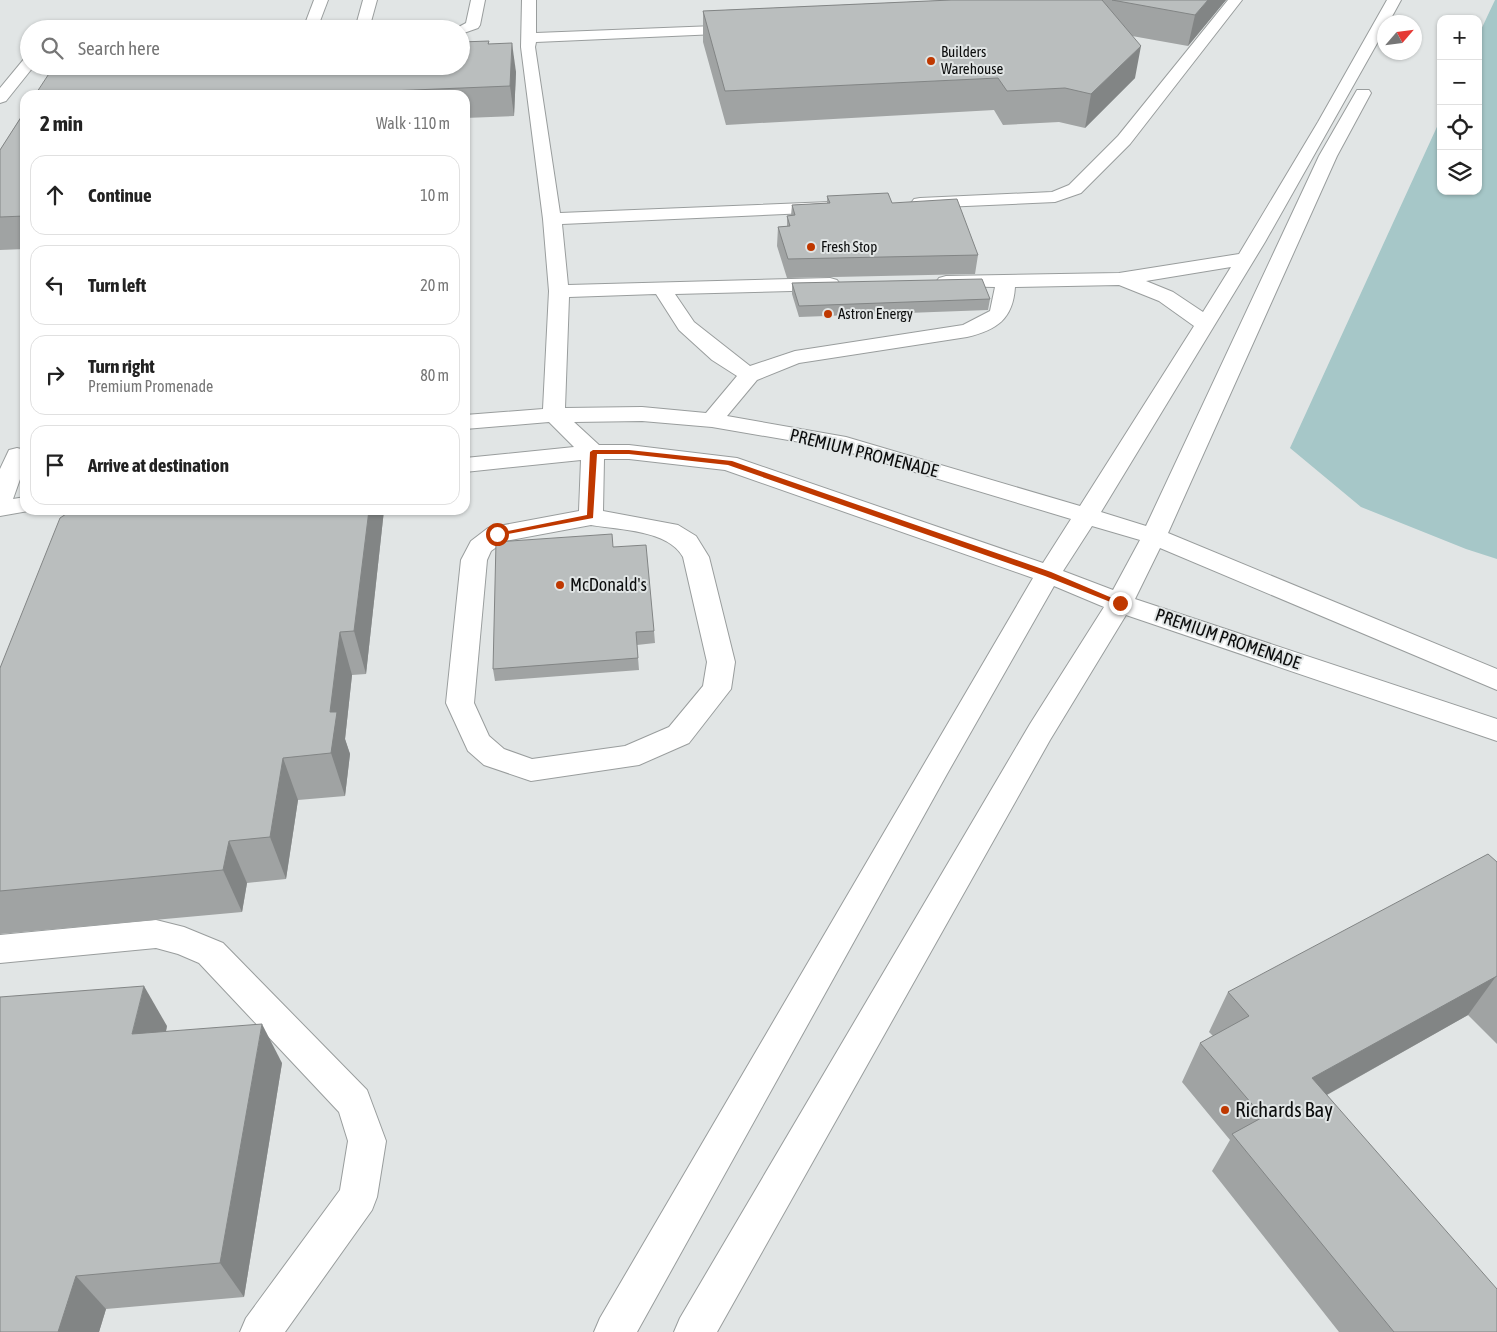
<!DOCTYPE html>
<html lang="en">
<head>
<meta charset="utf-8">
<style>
  body { margin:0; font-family:"Asap Condensed",sans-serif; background:#f6f6f6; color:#222 }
  .controls { position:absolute; right:15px; top:15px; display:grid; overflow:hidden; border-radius:10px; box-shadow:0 1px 4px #0004 }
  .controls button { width:45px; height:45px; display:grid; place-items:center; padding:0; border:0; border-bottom:1px solid #e0e0e0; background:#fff; color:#222; font:25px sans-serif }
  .compass { position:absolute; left:1377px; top:15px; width:45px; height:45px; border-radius:50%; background:#fff; box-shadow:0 1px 4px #0004; rotate:62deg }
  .stop { position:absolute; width:15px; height:15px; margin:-11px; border:4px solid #bf3800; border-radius:50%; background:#fff }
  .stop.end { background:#bf3800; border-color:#fff; box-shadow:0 1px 5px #0008 }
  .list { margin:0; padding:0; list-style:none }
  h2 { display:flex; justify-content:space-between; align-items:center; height:65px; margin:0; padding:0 20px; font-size:21px }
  h2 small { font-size:16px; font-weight:400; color:#767676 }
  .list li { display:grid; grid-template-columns:32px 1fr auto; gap:15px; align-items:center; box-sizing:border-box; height:80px; margin:0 10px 10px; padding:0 10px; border:1px solid #e0e0e0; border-radius:15px }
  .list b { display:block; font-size:19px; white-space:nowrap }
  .list p { margin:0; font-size:16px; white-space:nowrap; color:#767676 }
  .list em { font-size:16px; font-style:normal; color:#767676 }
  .icon { flex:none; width:28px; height:28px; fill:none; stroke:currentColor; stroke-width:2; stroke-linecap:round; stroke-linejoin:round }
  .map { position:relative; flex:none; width:1497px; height:1332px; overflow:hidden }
  .search { position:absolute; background:#fff; box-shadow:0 1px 4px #0004; left:20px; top:20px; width:450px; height:55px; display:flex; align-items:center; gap:12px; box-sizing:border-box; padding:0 18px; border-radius:28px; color:#767676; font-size:19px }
  .panel { position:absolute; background:#fff; box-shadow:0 1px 4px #0004; left:20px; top:90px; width:450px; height:425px; border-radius:15px }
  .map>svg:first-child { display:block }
  .green { fill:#a6c7c8 }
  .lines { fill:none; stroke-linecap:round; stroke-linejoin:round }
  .minor-casing { stroke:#999d9d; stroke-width:2 }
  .minor { fill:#fff; fill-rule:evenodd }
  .wall { fill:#a0a3a3 }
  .shaded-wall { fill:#828585 }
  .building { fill:#babebe; stroke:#828585 }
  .route { fill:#bf3800 }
  .poi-dot { fill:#bf3800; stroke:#e1e5e5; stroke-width:2 }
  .labels { text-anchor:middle; stroke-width:4; stroke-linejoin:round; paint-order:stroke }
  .far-poi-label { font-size:15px; fill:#0c0d0d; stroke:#e1e5e5; text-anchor:start }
  .street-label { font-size:18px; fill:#0c0d0d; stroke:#e1e5e5 }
  .poi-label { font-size:18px; fill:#0c0d0d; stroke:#e1e5e5; text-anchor:start }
  .near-poi-label { font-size:21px; fill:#0c0d0d; stroke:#e1e5e5; text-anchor:start }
</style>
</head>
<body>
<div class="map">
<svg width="1497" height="1332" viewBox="0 0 1497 1332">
  <rect width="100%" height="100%" fill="#e1e5e5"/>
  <path class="green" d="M1495,0H1497V559L1466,549L1361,507L1290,448L1441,118V191H1478V36Z"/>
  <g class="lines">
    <g class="minor-casing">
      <g id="minor">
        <path d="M314,0H328L317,29H303Z"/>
        <path d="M363,0H377L369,29H355Z"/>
        <path d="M471,0H485L480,25L478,28L461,34V29H455L466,23Z"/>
        <path d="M522,0H536V33L740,25L747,29L740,33L536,42L535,47L560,213L830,202L836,203L839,207L836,211L830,212L562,224L568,285L830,278L837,280L840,284L837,288L830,290L675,294L694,322L750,366L795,351L963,325L990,311L995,287L939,286L936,282L939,278L946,276L1119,273L1239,254L1318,122L1387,0H1401L1389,22H1384V31L1265,242L1101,512L1146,526L1319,156L1357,90H1369L1371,93L1337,156L1168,533L1497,669V690L1160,548L1135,599L1497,719V741L1126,615L1050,740L717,1332H674L680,1318L1030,724L1104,607L1054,586L947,774L637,1332H594L600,1318L1033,578L725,470L629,459H604L603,511L678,525L696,536L709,557L735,662L731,689L689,743L639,765L531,781L484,765L468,751L446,703L461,560L471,541L488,528L579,511L581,460L465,472V458L574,447L549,422L465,429V415L543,409L549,291L543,219L521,47ZM1231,267L1203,312L1173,292L1146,281ZM1119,285L1159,301L1194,326L1080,506L846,437L727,416L757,380L799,363L967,337C997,330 1013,319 1015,287ZM656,294L679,330L712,360L737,376L706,413L642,407L565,408L569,297ZM642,421L712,427L835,448L1071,519L1043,563L737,458L629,445H599L574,422ZM591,525C620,530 668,530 683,557L707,662L703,686L669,727L625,746L532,759L504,749L489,736L474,703L487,560L491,551L505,541ZM1092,526L1140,540L1113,590L1063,571Z"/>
        <path d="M1228,0H1242L1130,144L1081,193L1055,202L920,208L914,207L911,203L914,199L920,198L1052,192L1069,185L1118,136Z"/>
        <path d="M29,57V66H34L6,101L0,103V88L24,59Z"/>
        <path d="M17,448L25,450V465L13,499L25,497V510H34L0,516V469L9,450Z"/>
        <path d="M156,920L184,927L223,943L367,1090L386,1141L377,1197L372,1210L285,1332H240L246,1318L340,1190L348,1141L339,1112L199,963L178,954L156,948L0,963V935Z"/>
      </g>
    </g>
    <use href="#minor" class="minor"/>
  </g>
  <g class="wall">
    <path d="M951,0H1226L1188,46L1132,36L1135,78L1085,128L1059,122L1003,125L994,110L726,125L703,42V11Z"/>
    <path d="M489,41V44L516,72L514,116L465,118V95H35Z"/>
    <path d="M25,111V249L0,250V150Z"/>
    <path d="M827,196L892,203L978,255L975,274L787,278L777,246L778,227L787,226V216L791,215L792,205L827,203Z"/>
    <path d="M792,283L990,299L988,310L799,317L792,294Z"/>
    <path d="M72,510H384L366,674L352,675L345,739L350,754L345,796L298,800L286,879L247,883L242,912L0,934V668Z"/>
    <path d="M613,547L654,631L655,643L637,645L639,670L495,681L493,669Z"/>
    <path d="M1497,862V1044L1468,1015L1327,1095L1497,1332H1339L1212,1171L1230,1140L1182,1082L1200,1043L1213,1036L1209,1032L1228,992Z"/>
    <path d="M167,1026L166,1031L282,1063L244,1297L106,1309L99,1332H0Z"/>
  </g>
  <g class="shaded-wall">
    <path d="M1208,0H1226L1188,46L1195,15Z"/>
    <path d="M512,43L516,72L514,116L510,86Z"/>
    <path d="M1141,46L1135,78L1085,128L1091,94Z"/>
    <path d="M369,510H384L366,674L354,631Z"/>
    <path d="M340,632L352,675L345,739L350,754L345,796L331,753L330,712Z"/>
    <path d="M283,758L298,800L286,879L270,837Z"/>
    <path d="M229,841L247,883L242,912L223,870Z"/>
    <path d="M1497,975L1468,1015L1289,1116L1312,1078Z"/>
    <path d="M144,986L167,1026L157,1073L132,1034Z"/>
    <path d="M262,1024L282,1063L244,1297L220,1263Z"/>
    <path d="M76,1276L106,1309L99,1332H58Z"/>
  </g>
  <g class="building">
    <path d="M951,0H1102L1141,46L1091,94L1065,88L1007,91L998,78L725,91L703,11Z"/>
    <path d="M1112,0H1208L1195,15Z"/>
    <path d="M489,41L488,44L512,43L510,86L341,93L340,95H35L54,66H461V42Z"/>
    <path d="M25,111V216L0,217V150Z"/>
    <path d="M888,193L892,203L957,199L978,255L788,259L778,227L790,226L787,216L795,215L792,205L830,203L827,196Z"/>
    <path d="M982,279L990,299L799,306L792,283Z"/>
    <path d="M72,510H369L354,631L340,632L330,712H337L331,753L283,758L270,837L229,841L223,870L0,891V668L60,518Z"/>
    <path d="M612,534L613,547L646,545L654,631L636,632L638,658L493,669L496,542Z"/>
    <path d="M1488,854L1497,862V976L1312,1078L1497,1289V1332H1394L1232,1134L1263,1117L1200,1043L1249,1016L1228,992Z"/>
    <path d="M144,986L132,1034L262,1024L220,1263L76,1276L58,1332H0V997Z"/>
  </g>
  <path class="route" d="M629,450L732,461L1051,572L1124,603L1118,605L1045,576L728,465L629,454H597L593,518L497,536L493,534L587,515L590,452L593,450Z"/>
  <g class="poi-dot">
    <circle cx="931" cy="61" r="5"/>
    <circle cx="811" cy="247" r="5"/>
    <circle cx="828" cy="314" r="5"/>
    <circle cx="560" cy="585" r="5"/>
    <circle cx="1225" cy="1110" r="5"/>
  </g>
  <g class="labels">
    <g class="far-poi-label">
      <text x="941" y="57">Builders<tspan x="941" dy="17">Warehouse</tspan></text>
      <text x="821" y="252">Fresh Stop</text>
      <text x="838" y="319">Astron Energy</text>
    </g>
    <g class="street-label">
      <text transform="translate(864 453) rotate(14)" y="6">PREMIUM PROMENADE</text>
      <text transform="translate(1228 639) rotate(19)" y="6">PREMIUM PROMENADE</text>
    </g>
    <g class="poi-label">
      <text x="570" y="591">McDonald's</text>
    </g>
    <g class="near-poi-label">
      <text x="1235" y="1117">Richards Bay</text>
    </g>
  </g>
</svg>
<div class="controls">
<button>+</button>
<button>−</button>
<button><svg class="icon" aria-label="locate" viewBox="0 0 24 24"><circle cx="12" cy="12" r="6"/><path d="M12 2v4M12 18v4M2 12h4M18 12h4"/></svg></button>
<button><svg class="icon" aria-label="layers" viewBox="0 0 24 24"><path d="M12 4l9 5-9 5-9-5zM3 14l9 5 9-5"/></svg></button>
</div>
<svg class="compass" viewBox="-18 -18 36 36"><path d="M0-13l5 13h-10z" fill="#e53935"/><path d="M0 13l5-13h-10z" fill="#767676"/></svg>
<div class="stop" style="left:497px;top:534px"></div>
<div class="stop end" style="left:1120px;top:603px"></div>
<div class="search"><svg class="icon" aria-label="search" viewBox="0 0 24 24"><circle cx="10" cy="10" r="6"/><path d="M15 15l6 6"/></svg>Search here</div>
<section class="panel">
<h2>2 min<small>Walk · 110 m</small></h2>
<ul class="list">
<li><svg class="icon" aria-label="ahead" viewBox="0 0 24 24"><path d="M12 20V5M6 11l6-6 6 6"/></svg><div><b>Continue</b></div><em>10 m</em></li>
<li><svg class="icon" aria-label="left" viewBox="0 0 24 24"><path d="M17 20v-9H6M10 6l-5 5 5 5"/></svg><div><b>Turn left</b></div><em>20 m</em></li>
<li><svg class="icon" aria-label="right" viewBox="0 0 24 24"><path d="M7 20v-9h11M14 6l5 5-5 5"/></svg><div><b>Turn right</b><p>Premium Promenade</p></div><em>80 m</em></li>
<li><svg class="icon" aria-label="arrive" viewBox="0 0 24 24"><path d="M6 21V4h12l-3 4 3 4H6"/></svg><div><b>Arrive at destination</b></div></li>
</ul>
</section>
</div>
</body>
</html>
